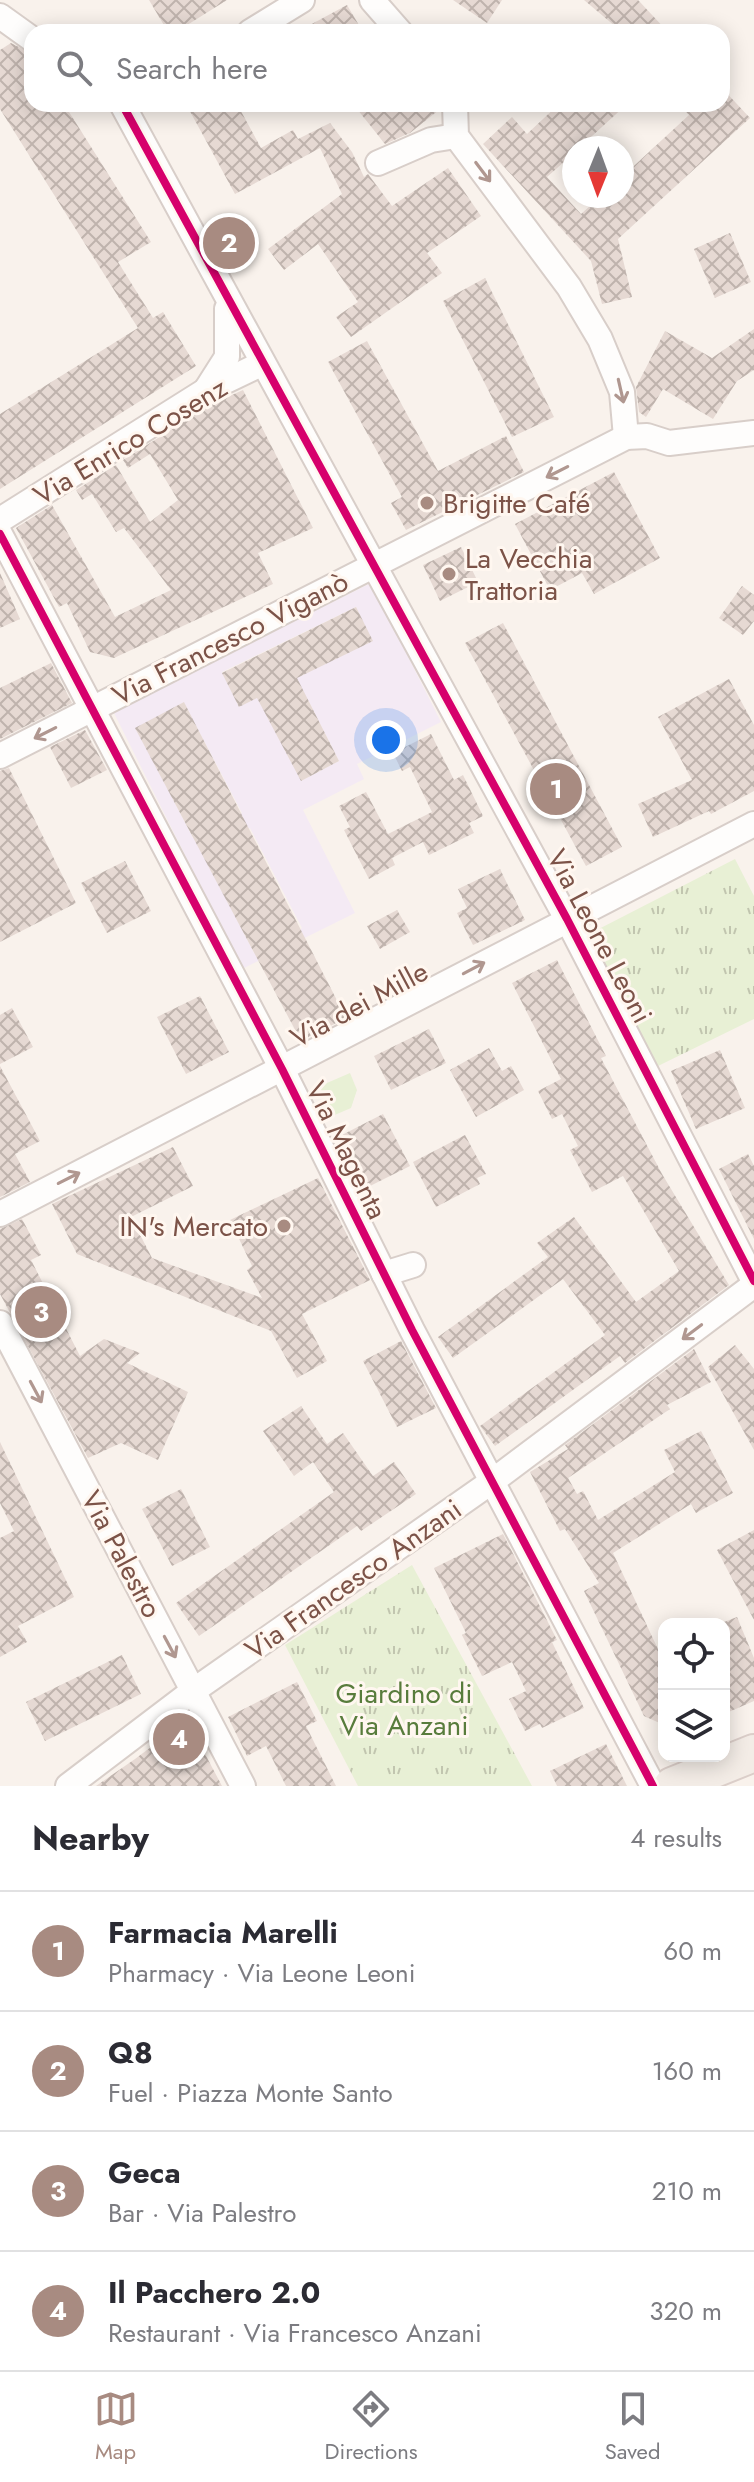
<!DOCTYPE html>
<html lang="en">
<head>
<meta charset="utf-8">
<style>
  body { margin:0; font-family:Jost,sans-serif; background:#f7f7f7; color:#2b2b33 }
  .controls { position:absolute; right:24px; bottom:24px; display:grid; overflow:hidden; border-radius:16px; box-shadow:0 4px 20px #0003 }
  .controls button { width:72px; height:72px; display:grid; place-items:center; padding:0; border:0; border-bottom:2px solid #e1e1e2; background:#fff; color:#2b2b33; font:40px sans-serif }
  .compass { position:absolute; left:562px; top:136px; width:72px; height:72px; border-radius:50%; background:#fff; box-shadow:0 4px 20px #0003; rotate:181deg }
  .you { position:absolute; left:386px; top:740px; width:28px; height:28px; margin:-20px; border:6px solid #fff; border-radius:50%; background:#1a73e8; box-shadow:0 0 0 12px #1a73e833 }
  .badge { display:grid; place-items:center; width:52px; height:52px; border-radius:50%; background:#a88b81; color:#fff; font-size:26px; font-weight:700 }
  .pin { position:absolute; translate:-50% -50%; border:4px solid #fff; box-shadow:0 2px 8px #0006 }
  .list { margin:0; padding:0; list-style:none }
  h2 { display:flex; justify-content:space-between; align-items:center; height:104px; margin:0; padding:0 32px; font-size:34px }
  h2 small { font-size:26px; font-weight:400; color:#7c7c81 }
  .list li { display:grid; grid-template-columns:52px 1fr auto; gap:24px; align-items:center; box-sizing:border-box; height:120px; padding:0 32px; border-top:2px solid #e1e1e2 }
  .list b { display:block; font-size:30px; white-space:nowrap }
  .list p { margin:0; font-size:26px; white-space:nowrap; color:#7c7c81 }
  .list em { font-size:26px; font-style:normal; color:#7c7c81 }
  .icon { flex:none; width:44px; height:44px; fill:none; stroke:currentColor; stroke-width:2; stroke-linecap:round; stroke-linejoin:round }
  .map { position:relative; flex:none; width:754px; height:1786px; overflow:hidden }
  .search { position:absolute; background:#fff; box-shadow:0 4px 20px #0003; left:24px; right:24px; top:24px; height:88px; display:flex; align-items:center; gap:20px; box-sizing:border-box; padding:0 28px; border-radius:24px; color:#7c7c81; font-size:30px }
  .sheet { height:584px; background:#fff }
  nav { display:flex; justify-content:space-around; align-items:center; box-sizing:border-box; height:112px; border-top:2px solid #e1e1e2; background:#fff; font-size:22px; color:#7c7c81 }
  nav a { display:grid; justify-items:center; gap:4px }
  nav .on { color:#a88b81 }
  .map>svg:first-child { display:block }
  .education { fill:#f4eaf4; fill-rule:evenodd }
  .grass { fill:#e8f0d5 }
  .park { fill:url(#park-tufts) }
  .building { fill:url(#building-cross-hatch) }
  .lines { fill:none; stroke-linecap:round; stroke-linejoin:round }
  .street-casing { stroke:#d8cec9; stroke-width:28 }
  .primary-casing { stroke:#dbcec9; stroke-width:40 }
  .street { stroke:#fefdfc; stroke-width:24 }
  .primary { stroke:#f3ece6; stroke-width:36 }
  .cycleway-casing { stroke:#fff7f0; stroke-width:13 }
  .cycleway { stroke:#d6006c; stroke-width:8 }
  .oneway { stroke:#b09790 }
  .poi-dot { fill:#a88b81; stroke:#fff7f0; stroke-width:3 }
  .labels { text-anchor:middle; stroke-width:6; stroke-linejoin:round; paint-order:stroke }
  .street-label { font-size:28px; fill:#7c5348; stroke:#fff7f0 }
  .poi-label { font-size:28px; fill:#7c5348; stroke:#fff7f0; text-anchor:start }
  .park-label { font-size:28px; fill:#587c3c; stroke:#fff7f0 }
</style>
</head>
<body>
<div class="map">
<svg width="754" height="1786" viewBox="0 0 754 1786">
  <defs>
    <pattern id="park-tufts" width="24" height="20" patternUnits="userSpaceOnUse" patternTransform="scale(2)"><rect width="24" height="20" fill="#e8f0d5"/><path d="M3 7l-1-3M5 7V3M7 7l1-3M15 17l-1-3M17 17v-4M19 17l1-3" fill="none" stroke="#c1c5af"/></pattern>
    <pattern id="building-cross-hatch" width="8" height="8" patternUnits="userSpaceOnUse" patternTransform="scale(2)"><rect width="8" height="8" fill="#e6d9d3"/><path d="M0 0l8 8M0 8l8-8" fill="none" stroke="#bfb3ad"/></pattern>
  </defs>
  <rect width="100%" height="100%" fill="#f9f2ec"/>
  <path class="education" d="M371,583L441,722L357,764L364,779L303,810L355,913L242,969L113,711ZM356,607L372,641L239,706L222,672ZM308,700L339,761L301,781ZM184,703L242,813L193,838L136,728ZM250,828L302,928L254,953L202,852Z"/>
  <path class="grass" d="M350,1073L357,1090L351,1108L330,1117L320,1086Z"/>
  <g class="park">
    <path d="M735,859L754,896V1019L658,1066L589,934Z"/>
    <path d="M412,1565L532,1786H358L285,1645Z"/>
  </g>
  <g class="building">
    <path d="M149,0H227L176,32H168Z"/>
    <path d="M453,0H502L487,23Z"/>
    <path d="M584,0H638L668,32H622Z"/>
    <path d="M347,5L363,32H297Z"/>
    <path d="M11,43L32,54V104H64L151,242L118,262L153,318L163,312L196,366L0,489V414L138,328L0,109V50Z"/>
    <path d="M722,88L750,118L618,239L632,297L602,304L591,261L483,144L512,117L527,134L559,104H627L579,148H574V153L547,177L581,214L601,196H622V177L689,115L679,104H722Z"/>
    <path d="M186,104H237L261,148L293,130L298,139L330,123L352,152L364,177L368,174L392,206L448,168L481,216L427,253L442,273L351,337L336,317L358,302L318,244L284,270L268,249L342,194L320,148L235,194Z"/>
    <path d="M353,104H390L396,111L405,104H440V109L410,133L385,144Z"/>
    <path d="M730,233L751,282L715,298L694,249Z"/>
    <path d="M485,278L554,417L512,437L443,301Z"/>
    <path d="M754,329V370L737,381L713,419L663,389L646,417L639,412L636,387L665,331L712,358Z"/>
    <path d="M367,341L438,471L506,436L524,472L406,530L391,503L402,497L328,362Z"/>
    <path d="M243,390L313,528L258,553L273,584L114,658L90,652L67,603L59,607L16,528L52,505L115,617L171,590L124,528L116,532L92,494L82,500L76,490L116,465L150,522L178,500L150,454L128,468L123,460L212,404Z"/>
    <path d="M614,472L660,558L594,594L582,573L550,590L515,524Z"/>
    <path d="M461,547L478,582L440,601L423,565Z"/>
    <path d="M0,573L20,619L0,628Z"/>
    <path d="M742,586L754,595V621L743,635L719,618Z"/>
    <path d="M356,607L373,641L297,678L339,761L301,781L257,698L239,707L222,673Z"/>
    <path d="M503,623L622,847L586,866L465,643Z"/>
    <path d="M51,663L72,703L0,739V688Z"/>
    <path d="M729,679L754,725V791L711,814L709,811L653,837L638,804L692,780L658,717Z"/>
    <path d="M184,702L346,1018L301,1041L135,728Z"/>
    <path d="M85,730L107,770L71,788L50,747Z"/>
    <path d="M431,734L454,780L463,775L483,816L469,823L474,833L429,855L423,842L392,858L395,865L369,879L344,830L350,827L339,806L366,792L388,834L432,812L410,767L402,771L393,753Z"/>
    <path d="M9,768L76,903L0,942V771Z"/>
    <path d="M125,861L151,911L107,933L81,883Z"/>
    <path d="M500,869L525,920L473,945L457,913L467,908L458,889Z"/>
    <path d="M397,910L410,932L380,949L367,926Z"/>
    <path d="M557,960L606,1056L601,1058L662,1174L729,1285L625,1363L620,1356L495,1446L480,1426L605,1335L563,1279L453,1358L438,1337L548,1257L537,1243L574,1217L636,1302L679,1271L623,1176L592,1192L570,1150L578,1146L562,1114L552,1119L538,1091L561,1079L512,983Z"/>
    <path d="M200,996L229,1052L186,1074L157,1017Z"/>
    <path d="M12,1008L33,1047L0,1064V1015Z"/>
    <path d="M429,1029L446,1063L391,1090L374,1056Z"/>
    <path d="M489,1048L502,1071L511,1066L524,1090L476,1117L450,1070Z"/>
    <path d="M720,1050L745,1108L696,1129L671,1071Z"/>
    <path d="M0,1066L40,1141L15,1154L30,1182L0,1197Z"/>
    <path d="M383,1114L410,1166L366,1188L340,1136Z"/>
    <path d="M465,1135L486,1174L477,1178L480,1184L436,1207L413,1162Z"/>
    <path d="M173,1147L193,1186L131,1217L152,1258L262,1298L247,1270L252,1266L230,1220L318,1178L370,1280L302,1314L327,1361L297,1378L271,1331L77,1254L52,1204Z"/>
    <path d="M748,1154L754,1166V1239L719,1169Z"/>
    <path d="M22,1219L41,1255L31,1260L80,1356L104,1339L140,1353L127,1363L188,1392L158,1460L121,1443L88,1458L0,1294V1229Z"/>
    <path d="M401,1341L436,1408L397,1427L363,1361Z"/>
    <path d="M735,1345L754,1369V1450L708,1367Z"/>
    <path d="M694,1349L711,1382L667,1405L670,1409L568,1478L577,1494L583,1491L598,1520L675,1472L664,1450L701,1431L733,1493L696,1513L691,1504L613,1553L664,1662V1725L644,1716L584,1591L599,1583L565,1529L560,1531L530,1472L568,1449L565,1445Z"/>
    <path d="M301,1406L327,1444L343,1433L373,1476L394,1462L416,1494L361,1531L357,1526L199,1636L176,1603L334,1492L313,1462L294,1476L263,1431Z"/>
    <path d="M0,1442L74,1597L18,1626L27,1642L0,1657V1538L14,1531L0,1503Z"/>
    <path d="M181,1489L210,1547L172,1566L142,1509Z"/>
    <path d="M754,1530V1620L717,1550Z"/>
    <path d="M503,1534L557,1640L552,1642L584,1708L542,1728L540,1724L525,1731L509,1699L526,1691L512,1662L482,1676L462,1635L466,1633L434,1568Z"/>
    <path d="M737,1617L754,1658V1701L724,1714V1622Z"/>
    <path d="M122,1655L141,1694L45,1741L26,1702Z"/>
    <path d="M297,1682L317,1721L306,1726L336,1786H286L266,1746L247,1756L228,1717Z"/>
    <path d="M187,1720L222,1786H96L135,1759Z"/>
    <path d="M606,1744L627,1786H557L550,1771Z"/>
  </g>
  <g class="lines">
    <g class="street-casing">
      <g id="street">
        <path d="M372,0L400,32"/>
        <path d="M0,16L32,39"/>
        <path d="M250,32L302,0"/>
        <path d="M122,104L567,919L754,1281"/>
        <path d="M455,104L456,136L569,287L600,339L622,392L626,437"/>
        <path d="M378,163L431,140L456,136"/>
        <path d="M206,390L227,357V309"/>
        <path d="M0,520L205,391L261,364"/>
        <path d="M0,534L282,1069L412,1330L653,1786"/>
        <path d="M0,756L626,437L647,436L669,443L754,433"/>
        <path d="M0,1214L754,824"/>
        <path d="M384,1274L413,1265"/>
        <path d="M0,1323L243,1786"/>
        <path d="M68,1786L193,1691L494,1480L754,1285"/>
      </g>
    </g>
    <g class="primary-casing">
      <path id="primary" d="M672,1786L754,1753"/>
    </g>
    <use href="#street" class="street"/>
    <use href="#primary" class="primary"/>
    <g class="cycleway-casing">
      <g id="cycleway">
        <path d="M122,104L567,919L754,1281"/>
        <path d="M0,534L282,1069L412,1330L653,1786"/>
      </g>
    </g>
    <use href="#cycleway" class="cycleway"/>
  </g>
  <defs><path id="oneway-shaft" d="M-6 0H5M1.5-3L5.5 0L1.5 3" fill="none" stroke-width="1.6" stroke-linecap="round" stroke-linejoin="round" transform="scale(2)"/></defs>
  <g class="oneway">
    <use href="#oneway-shaft" transform="translate(483 172) rotate(53)"/>
    <use href="#oneway-shaft" transform="translate(621 391) rotate(77)"/>
    <use href="#oneway-shaft" transform="translate(557 472) rotate(153)"/>
    <use href="#oneway-shaft" transform="translate(45 733) rotate(153)"/>
    <use href="#oneway-shaft" transform="translate(474 968) rotate(-28)"/>
    <use href="#oneway-shaft" transform="translate(69 1178) rotate(-27)"/>
    <use href="#oneway-shaft" transform="translate(692 1332) rotate(143)"/>
    <use href="#oneway-shaft" transform="translate(36 1392) rotate(62)"/>
    <use href="#oneway-shaft" transform="translate(170 1647) rotate(62)"/>
  </g>
  <g class="poi-dot">
    <circle cx="427" cy="503" r="8"/>
    <circle cx="449" cy="574" r="8"/>
    <circle cx="284" cy="1226" r="8"/>
  </g>
  <g class="labels">
    <g class="street-label">
      <text transform="translate(130 441) rotate(-31)" y="10">Via Enrico Cosenz</text>
      <text transform="translate(230 638) rotate(-27)" y="10">Via Francesco Viganò</text>
      <text transform="translate(600 936) rotate(62)" y="10">Via Leone Leoni</text>
      <text transform="translate(359 1004) rotate(-28)" y="10">Via dei Mille</text>
      <text transform="translate(347 1150) rotate(64)" y="10">Via Magenta</text>
      <text transform="translate(122 1554) rotate(62)" y="10">Via Palestro</text>
      <text transform="translate(353 1579) rotate(-35)" y="10">Via Francesco Anzani</text>
    </g>
    <g class="poi-label">
      <text x="443" y="513">Brigitte Café</text>
      <text x="465" y="568">La Vecchia<tspan x="465" dy="32">Trattoria</tspan></text>
      <text x="268" y="1236" text-anchor="end">IN's Mercato</text>
    </g>
    <g class="park-label">
      <text x="404" y="1703">Giardino di<tspan x="404" dy="32">Via Anzani</tspan></text>
    </g>
  </g>
</svg>
<div class="controls">
<button><svg class="icon" aria-label="locate" viewBox="0 0 24 24"><circle cx="12" cy="12" r="6"/><path d="M12 2v4M12 18v4M2 12h4M18 12h4"/></svg></button>
<button><svg class="icon" aria-label="layers" viewBox="0 0 24 24"><path d="M12 4l9 5-9 5-9-5zM3 14l9 5 9-5"/></svg></button>
</div>
<svg class="compass" viewBox="-18 -18 36 36"><path d="M0-13l5 13h-10z" fill="#e53935"/><path d="M0 13l5-13h-10z" fill="#7c7c81"/></svg>
<div class="you"></div>
<div class="pin badge" style="left:556px;top:789px">1</div>
<div class="pin badge" style="left:229px;top:243px">2</div>
<div class="pin badge" style="left:41px;top:1312px">3</div>
<div class="pin badge" style="left:179px;top:1739px">4</div>
<div class="search"><svg class="icon" aria-label="search" viewBox="0 0 24 24"><circle cx="10" cy="10" r="6"/><path d="M15 15l6 6"/></svg>Search here</div>
</div>
<section class="sheet">
<h2>Nearby<small>4 results</small></h2>
<ul class="list">
<li><span class="badge">1</span><div><b>Farmacia Marelli</b><p>Pharmacy · Via Leone Leoni</p></div><em>60 m</em></li>
<li><span class="badge">2</span><div><b>Q8</b><p>Fuel · Piazza Monte Santo</p></div><em>160 m</em></li>
<li><span class="badge">3</span><div><b>Geca</b><p>Bar · Via Palestro</p></div><em>210 m</em></li>
<li><span class="badge">4</span><div><b>Il Pacchero 2.0</b><p>Restaurant · Via Francesco Anzani</p></div><em>320 m</em></li>
</ul>
</section>
<nav>
<a class="on"><svg class="icon" aria-label="map" viewBox="0 0 24 24"><path d="M3 6l6-2 6 2 6-2v14l-6 2-6-2-6 2zM9 4v14M15 6v14"/></svg>Map</a>
<a><svg class="icon" aria-label="directions" viewBox="0 0 24 24"><path d="M12 3l9 9-9 9-9-9zM9 14v-3h6M13 9l2 2-2 2"/></svg>Directions</a>
<a><svg class="icon" aria-label="saved" viewBox="0 0 24 24"><path d="M7 4h10v16l-5-4-5 4z"/></svg>Saved</a>
</nav>
</body>
</html>
